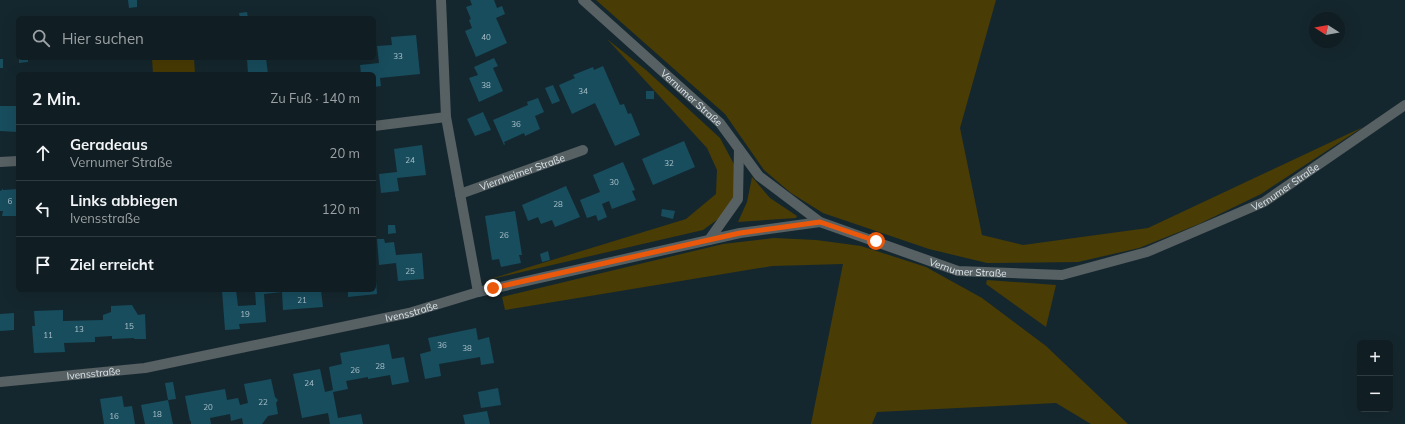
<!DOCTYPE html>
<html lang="de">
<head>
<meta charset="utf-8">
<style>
  body { margin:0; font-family:Mulish,sans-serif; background:#1e2a2f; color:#f1f3f6 }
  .controls { position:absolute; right:12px; bottom:12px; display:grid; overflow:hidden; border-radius:6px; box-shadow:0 4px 16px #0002 }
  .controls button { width:36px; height:36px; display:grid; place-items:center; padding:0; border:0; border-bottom:1px solid #303b40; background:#101d22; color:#f1f3f6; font:20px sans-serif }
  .compass { position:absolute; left:1309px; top:12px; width:36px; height:36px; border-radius:50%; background:#101d22; box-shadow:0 4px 16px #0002; rotate:281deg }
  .stop { position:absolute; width:12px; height:12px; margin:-9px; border:3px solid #ea580c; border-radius:50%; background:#fff }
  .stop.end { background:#ea580c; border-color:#fff; box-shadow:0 1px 4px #0008 }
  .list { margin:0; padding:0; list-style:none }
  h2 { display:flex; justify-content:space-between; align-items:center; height:52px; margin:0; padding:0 16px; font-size:17px }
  h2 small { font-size:13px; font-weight:400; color:#9ca2a5 }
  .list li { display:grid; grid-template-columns:26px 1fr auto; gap:12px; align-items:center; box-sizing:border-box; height:56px; padding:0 16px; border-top:1px solid #303b40 }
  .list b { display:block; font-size:15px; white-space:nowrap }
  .list p { margin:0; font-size:13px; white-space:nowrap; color:#9ca2a5 }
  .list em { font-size:13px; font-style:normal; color:#9ca2a5 }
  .icon { flex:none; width:22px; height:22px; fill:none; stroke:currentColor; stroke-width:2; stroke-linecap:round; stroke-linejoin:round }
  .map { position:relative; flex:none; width:1405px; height:424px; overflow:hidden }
  .search { position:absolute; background:#101d22; box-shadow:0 4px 16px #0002; left:16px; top:16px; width:360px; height:44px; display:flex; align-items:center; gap:10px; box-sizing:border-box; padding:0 14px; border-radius:6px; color:#9ca2a5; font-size:15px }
  .panel { position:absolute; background:#101d22; box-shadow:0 4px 16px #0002; left:16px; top:72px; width:360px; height:220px; border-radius:6px }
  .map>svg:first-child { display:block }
  .green { fill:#4a3c05 }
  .building { fill:#184d5e }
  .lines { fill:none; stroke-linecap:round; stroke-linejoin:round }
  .minor { stroke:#576063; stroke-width:10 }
  .route { stroke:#ea580c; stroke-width:5 }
  .labels { text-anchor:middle; stroke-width:3; stroke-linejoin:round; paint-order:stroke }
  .number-label { font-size:8px; fill:#aac0c8 }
  .street-label { font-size:10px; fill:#dbe6eb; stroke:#15272e }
</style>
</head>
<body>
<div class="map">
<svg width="1405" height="424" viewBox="0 0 1405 424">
  <rect width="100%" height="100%" fill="#15272e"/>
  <g class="green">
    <path d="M596,0H996L960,128L982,235L1023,245L1148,228L1363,127L1261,194L1199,224L1139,248L1078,262L987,263L929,249L823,213L791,193L764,170L725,114Z"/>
    <path d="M607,39L646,70L720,138L736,168L734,198L725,214L703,230L487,280L686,219L716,194L717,170L707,148Z"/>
    <path d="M152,58H194L195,74H153Z"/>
    <path d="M752,177L770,198L797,216L796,218L738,222L747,202Z"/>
    <path d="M774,238L816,240L861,246L926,267L982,298L1046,346L1128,424H1091L1056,403L877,412L872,424H811L843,264L772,266L505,310L502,297L723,244Z"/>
    <path d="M987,280L1056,285L1046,327L986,284Z"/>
  </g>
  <g class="building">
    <path d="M128,0H137V7L129,8Z"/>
    <path d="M470,0H494L497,8L502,6L505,14L496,18L507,43L476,57L465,31L472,28L469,20L471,19L466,7L472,5Z"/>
    <path d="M247,12L248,18H240L239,13Z"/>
    <path d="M416,35L420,74L380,78L381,86L374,87V74H361L360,65L379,63L377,46L392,45L391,37Z"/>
    <path d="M19,58H28V62L19,63Z"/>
    <path d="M247,58H266L268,74H248Z"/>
    <path d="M494,58L498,66L493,68L503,91L479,102L469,78L478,75L474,67Z"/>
    <rect x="0" y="59" width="3" height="9"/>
    <path d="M603,66L620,105L624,104L628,114L631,113L640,135L615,146L595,103L572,114L559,85L575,78L573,75L593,67L594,70Z"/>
    <path d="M553,85L560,101L552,104L545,88Z"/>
    <rect x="646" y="91" width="8" height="8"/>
    <path d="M538,98L544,112L535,116L540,129L525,136L524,133L504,142L505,144L504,145L493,120L528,105L527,102Z"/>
    <path d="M0,106H18V132L0,131Z"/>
    <path d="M483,112L491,130L475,136L467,119Z"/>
    <path d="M684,141L695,167L653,185L642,159Z"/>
    <path d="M422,145L426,175L397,178L399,191L381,193L379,174L397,172L394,149Z"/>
    <path d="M623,162L635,190L632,191L636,200L612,209L609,201L602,204L607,217L598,221L596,215L587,218L580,200L600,192L593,175Z"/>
    <path d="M566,186L580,217L555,227L552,220L541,224L538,217L528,221L522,205Z"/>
    <path d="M2,188L3,190L18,189V216H2L3,211H0V191L2,190Z"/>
    <path d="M662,209L675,211L673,219L661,216Z"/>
    <path d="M515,211L522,255H519L521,263L501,267L499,259L492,260L485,216Z"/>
    <path d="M388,225H395L396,233L388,234Z"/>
    <path d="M377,239H384L385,243L394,242L396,255L422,253L424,279L398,281L396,263L379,265Z"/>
    <path d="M548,251L550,260L542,262L540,254Z"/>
    <path d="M375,267L377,294L348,297V290H374V268Z"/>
    <path d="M222,290H236L238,306L256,305L255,290H321L323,307L283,310L282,292L264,294L266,322L239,324L240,329L225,330Z"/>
    <path d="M132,305L138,315L145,314L146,339H134V338L112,339V336L95,337V342L64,343L65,352L34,353L32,326H35L34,311L63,310V321L103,320V315L111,312V306Z"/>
    <path d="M14,313V330L0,331V314Z"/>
    <path d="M476,328L478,340L489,337L494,363L481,365L480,357L439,364L441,376L425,379L420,354L431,351L428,338Z"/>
    <path d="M389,344L392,359L404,357L409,382L392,385L390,375L368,379V377L346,381L348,389L333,392L338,418L361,414L363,424H330L328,413L302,418L293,374L320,369L325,392L333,390L329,367L342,364L340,353Z"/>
    <path d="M271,379L275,397L278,400L276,403L278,414L268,416L262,424H243L242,418L231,421L230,414L210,418L211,424H191V421H190L185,396L225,389L227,400L238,398L240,405L248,403L244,384Z"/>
    <path d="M173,382L176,399L168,400L173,424H145L141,405L168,400L165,383Z"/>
    <path d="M498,388L501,405L481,408L478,392Z"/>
    <path d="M122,396L124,407L132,406L135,424H104L100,399Z"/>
    <path d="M487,411L490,424H465L463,415Z"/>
  </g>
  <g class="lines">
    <g class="minor">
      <path d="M441,0L446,117L478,292"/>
      <path id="s1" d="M583,0L720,123L759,176L820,222L958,271L1062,275L1147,252L1264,202L1405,105"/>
      <path d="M374,126L446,117"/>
      <path d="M0,162L18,161"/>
      <path id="s2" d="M460,194L583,150"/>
      <path d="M709,240L738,199L739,149"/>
      <path id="s3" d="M0,382L145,368L409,313L478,292L709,240L740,233L820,222"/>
    </g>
  </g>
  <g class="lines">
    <path class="route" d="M493,288L740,233L820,222L876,241"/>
  </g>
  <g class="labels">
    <g class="number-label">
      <text x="486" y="40">40</text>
      <text x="398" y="59">33</text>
      <text x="486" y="88">38</text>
      <text x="583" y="94">34</text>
      <text x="516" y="127">36</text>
      <text x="410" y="163">24</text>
      <text x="669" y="166">32</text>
      <text x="614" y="185">30</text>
      <text x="10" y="204">6</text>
      <text x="558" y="207">28</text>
      <text x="504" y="238">26</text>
      <text x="410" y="274">25</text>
      <text x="302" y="303">21</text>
      <text x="245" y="317">19</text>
      <text x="129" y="329">15</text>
      <text x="79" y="332">13</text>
      <text x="48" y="338">11</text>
      <text x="442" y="348">36</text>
      <text x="467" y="351">38</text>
      <text x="380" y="369">28</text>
      <text x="355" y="373">26</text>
      <text x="309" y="386">24</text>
      <text x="263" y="405">22</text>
      <text x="208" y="410">20</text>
      <text x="157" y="417">18</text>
      <text x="114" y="419">16</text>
    </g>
    <g class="street-label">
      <text dy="4" stroke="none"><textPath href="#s1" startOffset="146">Vernumer Straße</textPath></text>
      <text dy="4" stroke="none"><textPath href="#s2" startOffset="66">Viernheimer Straße</textPath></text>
      <text dy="4" stroke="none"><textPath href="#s1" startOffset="818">Vernumer Straße</textPath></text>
      <text dy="4" stroke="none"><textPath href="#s1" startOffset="482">Vernumer Straße</textPath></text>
      <text dy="4" stroke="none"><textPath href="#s3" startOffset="418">Ivensstraße</textPath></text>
      <text dy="4" stroke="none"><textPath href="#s3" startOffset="94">Ivensstraße</textPath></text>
    </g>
  </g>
</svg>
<div class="controls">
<button>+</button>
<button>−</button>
</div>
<svg class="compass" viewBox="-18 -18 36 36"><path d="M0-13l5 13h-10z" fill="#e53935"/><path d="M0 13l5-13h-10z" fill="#9ca2a5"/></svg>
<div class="stop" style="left:876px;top:241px"></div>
<div class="stop end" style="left:493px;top:288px"></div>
<div class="search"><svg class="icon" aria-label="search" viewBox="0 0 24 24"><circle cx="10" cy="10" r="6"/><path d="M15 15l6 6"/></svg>Hier suchen</div>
<section class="panel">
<h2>2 Min.<small>Zu Fuß · 140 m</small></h2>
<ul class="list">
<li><svg class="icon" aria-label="ahead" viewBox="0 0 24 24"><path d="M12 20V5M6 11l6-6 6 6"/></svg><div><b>Geradeaus</b><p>Vernumer Straße</p></div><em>20 m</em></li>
<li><svg class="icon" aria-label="left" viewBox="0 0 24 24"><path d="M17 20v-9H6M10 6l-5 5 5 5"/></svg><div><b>Links abbiegen</b><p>Ivensstraße</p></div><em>120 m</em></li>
<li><svg class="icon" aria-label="arrive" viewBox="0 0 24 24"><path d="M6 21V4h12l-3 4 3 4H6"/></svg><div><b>Ziel erreicht</b></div></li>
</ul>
</section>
</div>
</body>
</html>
